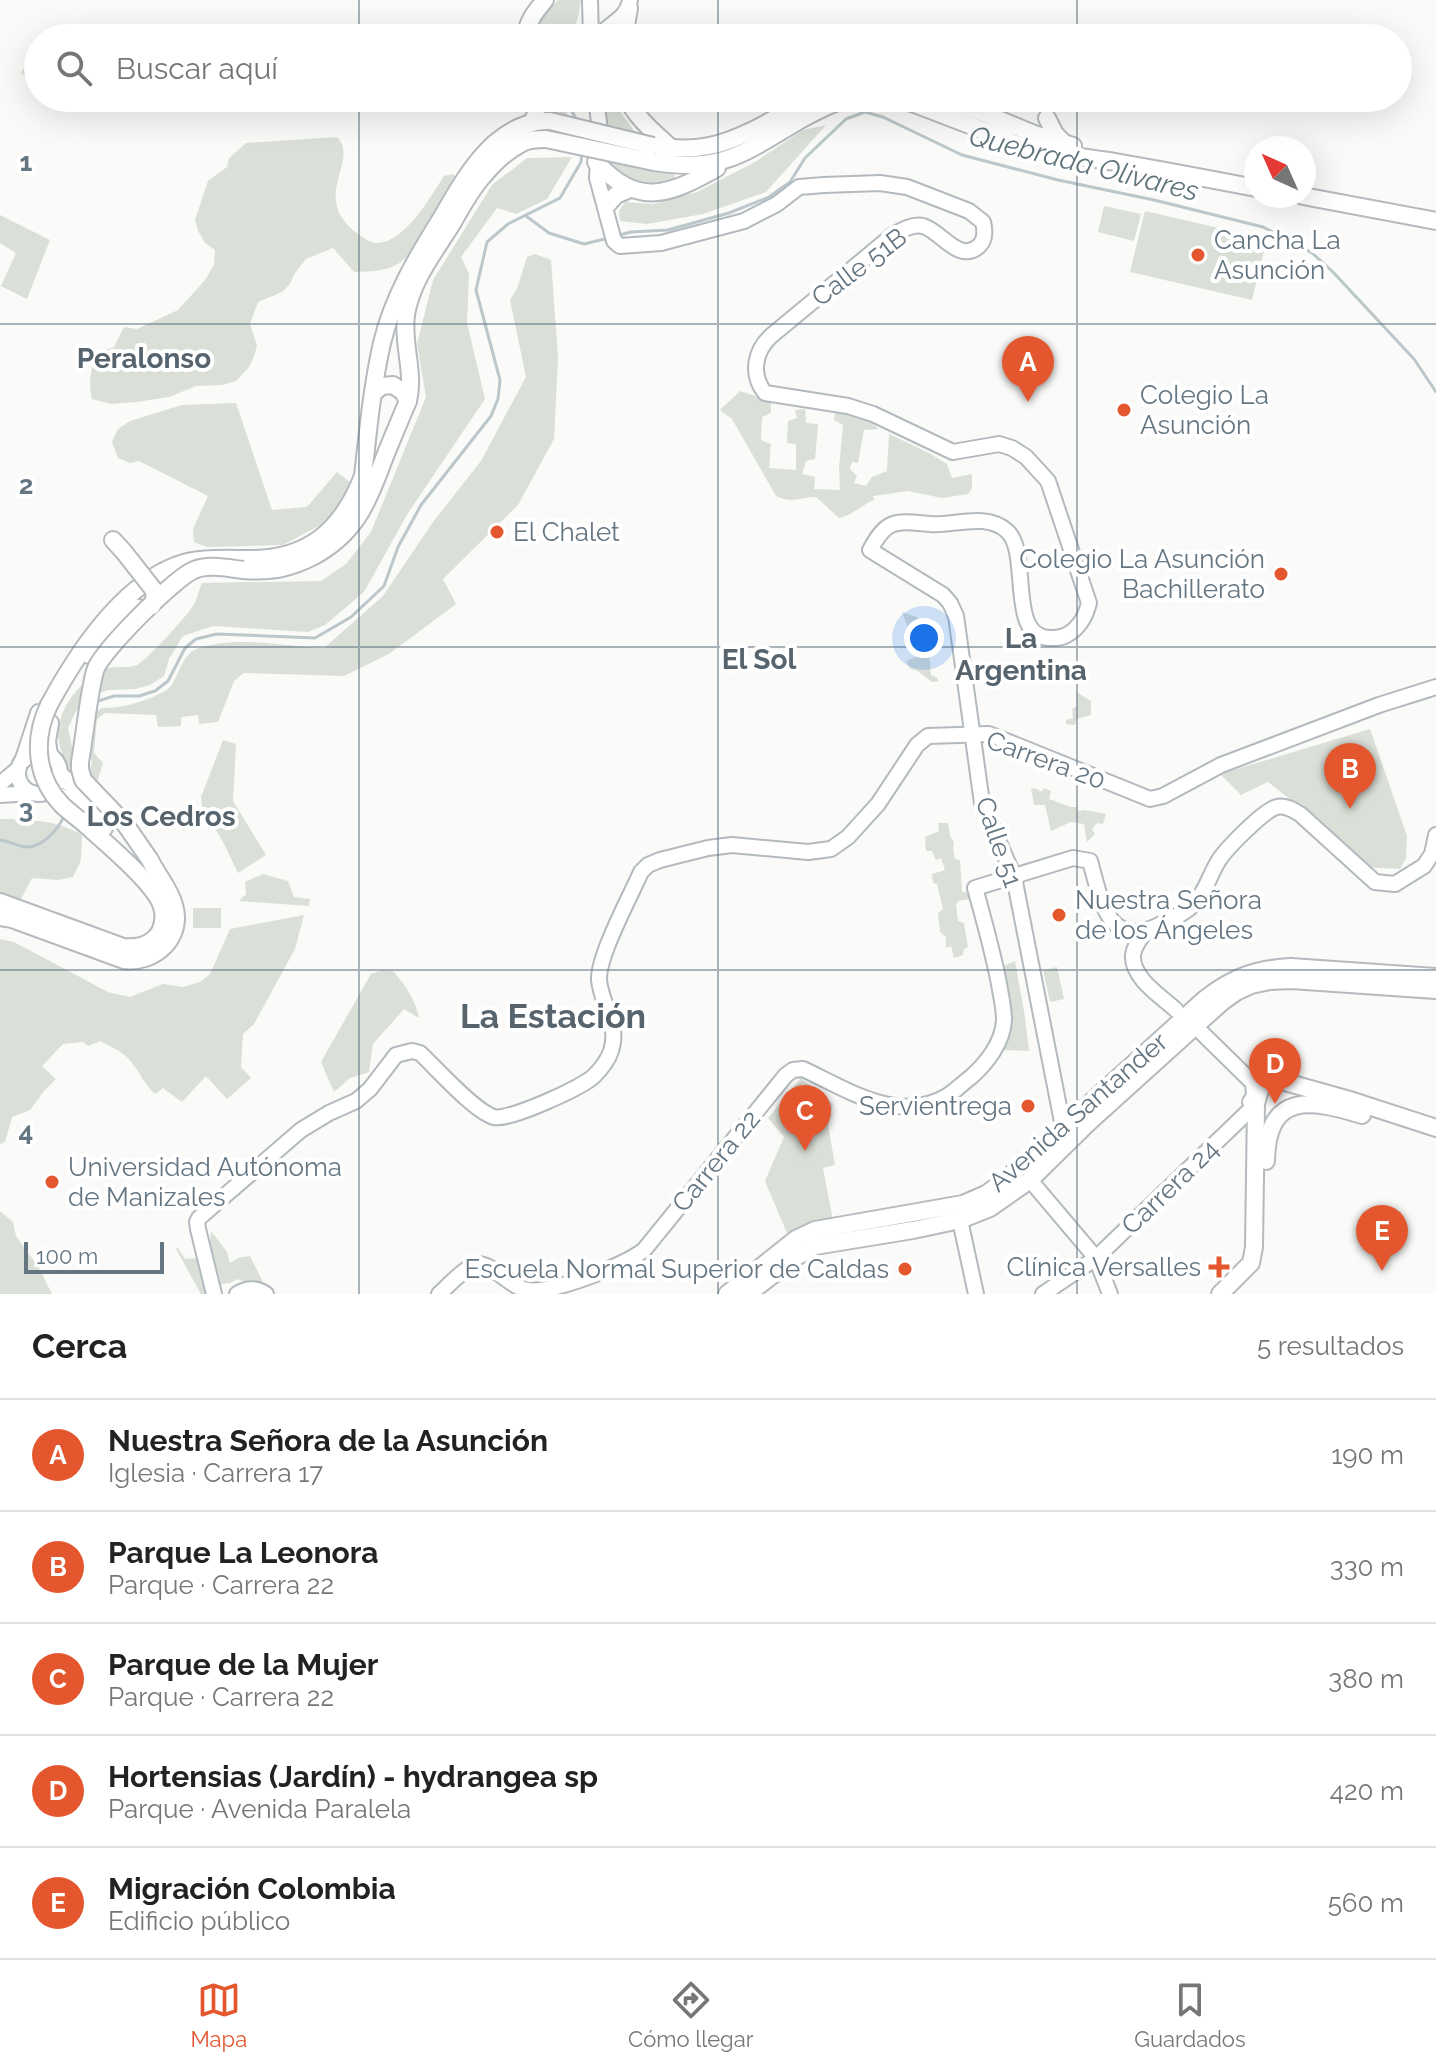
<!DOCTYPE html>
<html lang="es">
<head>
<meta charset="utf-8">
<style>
  body { margin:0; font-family:Raleway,sans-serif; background:#f2f2f2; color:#222 }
  .compass { position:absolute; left:1244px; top:136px; width:72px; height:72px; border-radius:50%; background:#fff; box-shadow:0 8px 32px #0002; rotate:315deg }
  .scale { position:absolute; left:24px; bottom:20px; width:140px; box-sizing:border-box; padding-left:8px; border:4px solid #657683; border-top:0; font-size:22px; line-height:28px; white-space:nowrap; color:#657683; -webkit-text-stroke:6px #fff; paint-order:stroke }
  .you { position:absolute; left:924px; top:638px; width:28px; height:28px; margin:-20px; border:6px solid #fff; border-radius:50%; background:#1a73e8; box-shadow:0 0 0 12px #1a73e833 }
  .badge { display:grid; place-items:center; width:52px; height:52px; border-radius:50%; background:#e4572e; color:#fff; font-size:26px; font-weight:700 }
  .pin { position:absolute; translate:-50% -66px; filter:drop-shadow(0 2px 4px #0008) }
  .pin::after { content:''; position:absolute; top:42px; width:28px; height:24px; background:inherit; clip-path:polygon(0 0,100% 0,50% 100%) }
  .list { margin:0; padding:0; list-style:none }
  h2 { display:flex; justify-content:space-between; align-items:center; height:104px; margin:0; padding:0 32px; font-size:34px }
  h2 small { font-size:26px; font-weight:400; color:#767676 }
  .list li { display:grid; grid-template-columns:52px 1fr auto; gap:24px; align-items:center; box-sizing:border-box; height:112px; padding:0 32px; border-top:2px solid #e0e0e0 }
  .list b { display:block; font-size:30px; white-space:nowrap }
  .list p { margin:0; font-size:26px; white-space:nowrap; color:#767676 }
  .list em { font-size:26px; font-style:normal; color:#767676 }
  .icon { flex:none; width:44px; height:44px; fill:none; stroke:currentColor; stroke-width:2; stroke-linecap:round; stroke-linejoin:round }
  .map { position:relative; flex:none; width:1436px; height:1294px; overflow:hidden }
  .search { position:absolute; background:#fff; box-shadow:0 8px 32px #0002; left:24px; right:24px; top:24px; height:88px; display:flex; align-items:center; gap:20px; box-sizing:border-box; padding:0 28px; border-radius:44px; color:#767676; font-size:30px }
  .sheet { height:664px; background:#fff }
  nav { display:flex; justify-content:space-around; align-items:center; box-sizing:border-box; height:112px; border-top:2px solid #e0e0e0; background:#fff; font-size:22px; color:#767676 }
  nav a { display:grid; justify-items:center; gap:4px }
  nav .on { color:#e4572e }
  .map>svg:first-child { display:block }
  .green { fill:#dadfd7 }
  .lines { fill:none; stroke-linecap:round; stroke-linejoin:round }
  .stream { stroke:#bbc7cb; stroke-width:3 }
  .secondary-casing { stroke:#b3babf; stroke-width:18 }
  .primary-casing { stroke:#b5babe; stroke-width:20 }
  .secondary { stroke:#fff; stroke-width:14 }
  .primary { stroke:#fff; stroke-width:16 }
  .primary-bridge-casing { stroke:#b5babe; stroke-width:20; stroke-linecap:butt }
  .primary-bridge { stroke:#fff; stroke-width:16 }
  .grid { fill:none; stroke:#657683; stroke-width:2; stroke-opacity:0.55 }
  .poi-dot { fill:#e4572e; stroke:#fff; stroke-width:3 }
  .labels { text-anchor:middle; stroke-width:8; stroke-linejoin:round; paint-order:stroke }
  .poi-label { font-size:26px; fill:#657683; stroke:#fff; text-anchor:start }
  .street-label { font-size:26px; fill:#657683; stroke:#fff }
  .water-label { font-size:28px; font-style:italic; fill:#60757c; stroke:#fff }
  .neighbourhood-label { font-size:28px; font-weight:bold; fill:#57646e; stroke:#fff }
  .district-label { font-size:34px; font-weight:bold; fill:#57646e; stroke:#fff }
  .grid-label { font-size:26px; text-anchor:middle; font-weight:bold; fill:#657683; stroke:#fff; stroke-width:8; stroke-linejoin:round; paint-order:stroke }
</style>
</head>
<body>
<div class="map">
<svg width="1436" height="1294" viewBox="0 0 1436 1294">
  <rect width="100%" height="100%" fill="#fafaf8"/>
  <g class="green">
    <path d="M558,0H581C579,16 577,25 567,38H531L534,26Z"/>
    <path d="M33,54L38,57V84L21,73Z"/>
    <path d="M536,98H558L572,122L538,110Z"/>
    <path d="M601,98H613L619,110L638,136L601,127Z"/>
    <path d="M826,125L766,192L703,214L647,224L620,221L619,211L625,202L653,204L697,192L755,162L803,130Z"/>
    <path d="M337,137C354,154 332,180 336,201C337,213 345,224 355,232C361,236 369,242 376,243C404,244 431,196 444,176L453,174L457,179C443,204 422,248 398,264C385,272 368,271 354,272L333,248L306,259L295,273L290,284L282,292L258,302L250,324L257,346L254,356L249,367L236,381L222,385L196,386L169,397L136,402L111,404L92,399C88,380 91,370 97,353L114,347L124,327L137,329L178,310L205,280L214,265L215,250L205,243L198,231L195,220L208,181L227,167L229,158L246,143Z"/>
    <path d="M572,157L547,199L516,214L497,208L461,257L469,274L467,323L485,399L408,513L364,592L325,625L308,632L213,626L183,636L169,659L164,676L150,685L135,689L109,690L88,696L76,711L68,728L78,773L71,772C66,762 61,753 59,743C54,711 79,681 106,669C116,665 127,669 137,665C148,659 185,618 193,606C197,600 199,590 202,583L321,581L346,564L371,532L426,397L417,344L433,280L492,185L527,158Z"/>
    <path d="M605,158L674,173L675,178L672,183L638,186L607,167Z"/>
    <path d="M1104,206L1141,214L1134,241L1098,232Z"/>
    <path d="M1145,211L1267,239L1252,300L1130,272Z"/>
    <path d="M0,215L50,240L27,299L1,286L16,253L0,243Z"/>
    <path d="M535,254L551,260L558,358L554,439L518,505L443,579L456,604L389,654L344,676L244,673L234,681L218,722L199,724L198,715L181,717V726L158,727L156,715L105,713L97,719L94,753L103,763L95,789L87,785L92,761L85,747L90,717L101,708C121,708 137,704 155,696C160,693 167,691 170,687C180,674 182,653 199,648C239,635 283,647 324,648L383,596L433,522L481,461L526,377L510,300L517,289L527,257Z"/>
    <path d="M740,391L771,401V413L762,417L761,440L771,444L769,468L796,470V444L787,443L788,421L797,418L795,410L805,409L806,423L818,424L815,459L806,461L802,474L815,477L814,489L840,490L839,468L843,425L834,420L835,412C853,412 865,418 879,429L864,430L858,463L852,462L850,469L857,476L854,483L866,486L872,477L887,471L889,434L929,453L947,464L952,478L972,474V488L968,494L942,498L908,491L873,496L874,500C862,505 851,516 839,518L816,497C799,497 792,504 776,496L732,419L720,410Z"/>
    <path d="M236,403L272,510L307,507L337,472L354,485L326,522L283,545L207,547L194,542L193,529L208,496L139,461L130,463L118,458L112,442L118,429L130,421L182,405Z"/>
    <path d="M902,612L917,617L927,630L931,675L936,677L939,681L932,682L918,671L910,669L906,661L918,656Z"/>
    <path d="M1076,692L1091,701V715L1077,719L1075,725L1066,724V720L1073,718L1072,709L1077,706Z"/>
    <path d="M1370,729L1407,836L1406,858L1400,869L1363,867L1320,823L1268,782L1241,795L1220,774Z"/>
    <path d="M223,740L236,744L233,801L266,855L238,873L223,842L202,806L201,797Z"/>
    <path d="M1031,788L1037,789L1041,792L1044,788L1051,791L1049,799L1071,807H1077L1078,811L1085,810L1106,814L1103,824L1097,823L1092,829L1095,834L1087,842L1084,824L1071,822L1051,831L1045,805H1034Z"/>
    <path d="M0,819C28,819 58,820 82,835L81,860L73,877L58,880L32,878L20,901L0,893Z"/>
    <path d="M938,823H948L950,836L954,842L953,848L955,859L960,860L962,892L971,893V899L958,901L956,905L958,921L964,923L968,947L964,949L963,955L954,958L951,946L946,948V937L940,932L938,913L943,909L937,884L933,883L932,874L945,870L941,858L936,860L932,851H926L925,837L939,831Z"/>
    <path d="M263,874L288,881L294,897L310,899L309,906L239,901L246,894L245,882Z"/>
    <rect x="193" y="908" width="28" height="20"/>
    <path d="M304,915L295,949L254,1024L243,1034L241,1067L251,1078L227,1099L206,1076L182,1102L163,1088L155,1094C144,1084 141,1074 132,1063C124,1052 112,1047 100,1041L88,1046L83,1042L63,1044L42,1066L56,1079L44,1091L30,1110L12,1117L5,1142L0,1144V939L14,942L108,992L130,997L163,984L183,987L200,982L210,974L230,929Z"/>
    <path d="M1015,961L1025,1017L1029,1051L1002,1050L1001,967Z"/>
    <path d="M1057,967L1064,999L1050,1002L1043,970Z"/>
    <path d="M383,970L393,971C406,986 415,999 419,1018L404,1009L373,1044L369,1072L350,1078L334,1092L321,1062L371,974Z"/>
    <path d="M801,1078L833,1104L828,1125L835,1165L823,1168L833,1221L811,1224L787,1233L765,1181L784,1137L768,1118Z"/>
    <path d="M0,1211L13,1222L16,1236L39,1268L52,1294H0Z"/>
    <path d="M211,1231L227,1252L230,1263L238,1258L250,1256L262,1280L263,1289L237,1279L230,1283L221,1284L210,1243Z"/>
    <path d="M178,1248L185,1259L199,1258L210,1294H201L176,1249Z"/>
  </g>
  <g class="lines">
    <g class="stream">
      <path d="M565,98L576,119"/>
      <path d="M526,216L549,233L584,244L609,238"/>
      <path d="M616,236L631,232L668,230L729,213L769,197L790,182L805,158L846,119L865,112L883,117L962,155L1058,180L1154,200L1263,227L1312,253L1332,271L1414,359L1436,392"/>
      <path d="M95,702L114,696H139L155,691L168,681L185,648L196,639L217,634L315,638L351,617L384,586L398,547L421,505L491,416L498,399L500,380L476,290L487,242L508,224L560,198L581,162L582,153"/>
      <path d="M0,840C9,841 17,846 25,847C42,848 58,830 64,816"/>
    </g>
    <g class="secondary-casing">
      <g id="secondary">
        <path d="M590,0L591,38"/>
        <path d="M598,38C608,23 627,20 630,0"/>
        <path d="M596,98L600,131L597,178L614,241L620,246L661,243L744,221L777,204L799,187L824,185L880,183L907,187L969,211L983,222C985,230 986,239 979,246C959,264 941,231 923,226C912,224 902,230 893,235L771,336C755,351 750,374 765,393L848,406L873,414L953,452L999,444L1012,448L1026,457L1048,481L1089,603C1086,614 1083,621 1075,629C1068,635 1063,638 1053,638C1005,641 1032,553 1007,531C986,512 954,526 930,524C896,521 887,518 870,550L943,595L950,603L956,616L982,803L1014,877L1063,1127"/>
        <circle cx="39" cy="773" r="21"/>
        <path d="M0,784L19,768"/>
        <path d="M0,795L33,793"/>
        <path d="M1145,932C1140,939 1134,946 1133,955C1131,978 1162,997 1176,1010"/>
        <path d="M1202,1033L1253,1083L1254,1096L1250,1102"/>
        <path d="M1030,1180L1096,1258L1110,1294"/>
        <path d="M960,1220L976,1294"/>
        <path d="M214,1294L198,1229L197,1222L199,1218L301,1130L329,1113L356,1101L370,1089L396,1055L412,1051L420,1053C436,1068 475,1112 494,1117C509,1121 583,1087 594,1076C601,1069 608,1060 611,1051C620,1025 601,1004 599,980C598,956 630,897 641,872L648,865L660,860L708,848L732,845L808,852L831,849L848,837L878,804L917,745L928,736L989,734L1150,799L1163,796L1221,765L1379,705L1436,687"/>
        <path d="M237,1294C247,1288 257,1288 266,1294"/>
        <path d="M439,1294C448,1286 467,1265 478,1264C493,1264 510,1287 527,1290C553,1294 624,1265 644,1250L786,1075L793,1070L803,1069C846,1089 899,1125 947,1096C955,1091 963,1083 971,1077C987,1063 1003,1042 1004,1020C1004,1008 1001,996 999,984C993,952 984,920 975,888L1073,858L1090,861C1101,899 1107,950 1159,925C1171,919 1186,913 1195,903C1206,891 1210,874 1219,860C1227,848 1264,810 1277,807C1286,805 1293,810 1300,814L1375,882L1395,884L1424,866L1432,854L1436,835"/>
        <path d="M1043,1294L1096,1258L1256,1104"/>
      </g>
    </g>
    <g class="primary-casing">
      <g id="primary">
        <path d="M525,38C527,22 535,12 545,0"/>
        <path d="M624,38L629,8"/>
        <path d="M627,98C637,119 654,132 671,148"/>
        <path d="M894,98L912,103L1006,139C1020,151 1093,158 1115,162C1162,170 1209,179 1256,188"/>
        <path d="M940,98L986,114L1034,134L1073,146"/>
        <path d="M1047,118L1055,134L1063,142"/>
        <path d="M532,122L536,114L533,98"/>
        <path d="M653,146C672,149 690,150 709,146C742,140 782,114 812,98"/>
        <path d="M596,162C638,208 669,195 717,168"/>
        <path d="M654,162C722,173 744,153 800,120C817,111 833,102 852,98"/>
        <path d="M1303,196L1436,221"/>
        <path d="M606,206L616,195L630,189"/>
        <path d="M373,393L382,386L393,385L403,392L408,401"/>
        <path d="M113,540L124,552"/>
        <path d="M243,570C271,572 289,569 314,556C354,534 367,505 382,464C390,443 399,422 408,401C415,372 402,344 406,315C411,282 433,254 450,227C461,209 470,190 484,175C494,163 508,150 522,143C529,139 538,139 546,139"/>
        <path d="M89,655L138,608"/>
        <path d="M49,705C76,655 120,588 175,566C196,557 225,559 248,559C308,560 342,530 363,476C368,432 372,387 382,343C393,297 417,257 442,217C457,191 472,164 495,143C510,130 530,120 550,121"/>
        <path d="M49,755L47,741L50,723"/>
        <path d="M24,759L39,713"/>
        <path d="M60,775L108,815"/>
        <path d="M51,793C72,800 88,812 104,828"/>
        <path d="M0,902L123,947C136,948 147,947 157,936C163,929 165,916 162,907C156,884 104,842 86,825"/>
        <path d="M0,917L12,919L124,960C155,964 184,937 174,905C170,889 157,875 150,860"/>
        <path d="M1266,1161C1267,1092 1310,1099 1362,1115"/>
        <path d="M727,1294L796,1239L815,1230L963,1204L986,1194L1004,1181L1205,999C1233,977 1256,969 1291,967L1436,977"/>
        <path d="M748,1294L796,1257L815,1246L913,1230L960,1220L990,1208L1030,1180L1088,1123L1222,1002L1236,992L1251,985L1270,981L1291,980L1436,990"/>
        <path d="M1220,1294L1251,1263L1254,1247L1256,1104C1259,1092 1262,1078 1278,1080L1353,1101L1436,1128"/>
      </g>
    </g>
    <use href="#secondary" class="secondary"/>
    <use href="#primary" class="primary"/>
    <g class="primary-bridge-casing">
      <g id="primary-bridge">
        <path d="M550,121L653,146"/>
        <path d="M546,139L654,162"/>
        <path d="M124,552L153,589L155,595L152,606"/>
        <path d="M49,705C33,738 35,777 62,805C69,812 78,818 86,825"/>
        <path d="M150,860L125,824L83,780L80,769V762C85,734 88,697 95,671C100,652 176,577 194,570C208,564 227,568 243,570"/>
      </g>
    </g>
    <use href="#primary-bridge" class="primary-bridge"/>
  </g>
  <path class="grid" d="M359,0V38M718,0V38M1077,0V38M359,98V1294M718,98V1294M1077,98V1294M0,324H1436M0,647H1436M0,970H1436"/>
  <g class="poi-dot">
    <circle cx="1198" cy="255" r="8"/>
    <circle cx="1124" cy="410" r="8"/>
    <circle cx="497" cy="532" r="8"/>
    <circle cx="1281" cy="574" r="8"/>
    <circle cx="1059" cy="915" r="8"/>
    <circle cx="1028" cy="1106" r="8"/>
    <circle cx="52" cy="1182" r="8"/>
    <path d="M1215 1255h8v8h8v8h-8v8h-8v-8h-8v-8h8z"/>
    <circle cx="905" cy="1269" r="8"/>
  </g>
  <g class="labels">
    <g class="poi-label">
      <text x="1214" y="249">Cancha La<tspan x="1214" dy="30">Asunción</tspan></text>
      <text x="1140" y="404">Colegio La<tspan x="1140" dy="30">Asunción</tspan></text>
      <text x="513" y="541">El Chalet</text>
      <text x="1265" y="568" text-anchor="end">Colegio La Asunción<tspan x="1265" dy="30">Bachillerato</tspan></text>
      <text x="1075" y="909">Nuestra Señora<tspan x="1075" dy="30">de los Ángeles</tspan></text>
      <text x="1012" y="1115" text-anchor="end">Servientrega</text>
      <text x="68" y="1176">Universidad Autónoma<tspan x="68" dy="30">de Manizales</tspan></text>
      <text x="1201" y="1276" text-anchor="end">Clínica Versalles</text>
      <text x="889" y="1278" text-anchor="end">Escuela Normal Superior de Caldas</text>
    </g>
    <g class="street-label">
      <text transform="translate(859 267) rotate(-37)" y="9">Calle 51B</text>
      <text transform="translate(1046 760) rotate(20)" y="9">Carrera 20</text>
      <text transform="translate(999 842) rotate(71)" y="9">Calle 51</text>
      <text transform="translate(1078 1112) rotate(-41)" y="9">Avenida Santander</text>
      <text transform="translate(716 1161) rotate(-51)" y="9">Carrera 22</text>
      <text transform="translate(1170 1187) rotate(-44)" y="9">Carrera 24</text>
    </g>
    <g class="water-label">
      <text transform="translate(1084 163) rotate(14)" y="10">Quebrada Olivares</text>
    </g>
    <g class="neighbourhood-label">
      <text x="144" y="368">Peralonso</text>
      <text x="1021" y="648">La<tspan x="1021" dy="32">Argentina</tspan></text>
      <text x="759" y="669">El Sol</text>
      <text x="161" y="826">Los Cedros</text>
    </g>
    <g class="district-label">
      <text x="553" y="1028">La Estación</text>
    </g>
  </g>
  <g class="grid-label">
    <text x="26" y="171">1</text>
    <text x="26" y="494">2</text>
    <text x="26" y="818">3</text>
    <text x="26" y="1141">4</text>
  </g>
</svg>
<svg class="compass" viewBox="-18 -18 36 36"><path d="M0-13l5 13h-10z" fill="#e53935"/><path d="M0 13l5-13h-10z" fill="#767676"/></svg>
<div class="scale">100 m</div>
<div class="you"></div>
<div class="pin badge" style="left:1028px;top:402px">A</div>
<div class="pin badge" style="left:1350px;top:809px">B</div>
<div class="pin badge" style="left:805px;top:1151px">C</div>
<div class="pin badge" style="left:1275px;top:1104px">D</div>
<div class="pin badge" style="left:1382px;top:1271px">E</div>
<div class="search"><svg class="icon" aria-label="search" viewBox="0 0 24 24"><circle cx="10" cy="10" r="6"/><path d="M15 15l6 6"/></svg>Buscar aquí</div>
</div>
<section class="sheet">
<h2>Cerca<small>5 resultados</small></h2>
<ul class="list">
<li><span class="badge">A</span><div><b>Nuestra Señora de la Asunción</b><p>Iglesia · Carrera 17</p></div><em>190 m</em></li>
<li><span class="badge">B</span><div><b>Parque La Leonora</b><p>Parque · Carrera 22</p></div><em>330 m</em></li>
<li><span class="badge">C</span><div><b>Parque de la Mujer</b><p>Parque · Carrera 22</p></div><em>380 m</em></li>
<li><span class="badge">D</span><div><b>Hortensias (Jardín) - hydrangea sp</b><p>Parque · Avenida Paralela</p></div><em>420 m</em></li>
<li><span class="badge">E</span><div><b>Migración Colombia</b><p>Edificio público</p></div><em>560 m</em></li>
</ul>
</section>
<nav>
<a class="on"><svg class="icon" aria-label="map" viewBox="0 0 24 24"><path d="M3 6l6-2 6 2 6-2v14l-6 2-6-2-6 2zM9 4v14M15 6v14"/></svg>Mapa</a>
<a><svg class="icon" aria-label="directions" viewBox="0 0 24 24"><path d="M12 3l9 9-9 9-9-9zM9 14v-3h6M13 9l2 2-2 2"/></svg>Cómo llegar</a>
<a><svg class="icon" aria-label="saved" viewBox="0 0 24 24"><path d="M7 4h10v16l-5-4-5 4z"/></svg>Guardados</a>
</nav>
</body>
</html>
